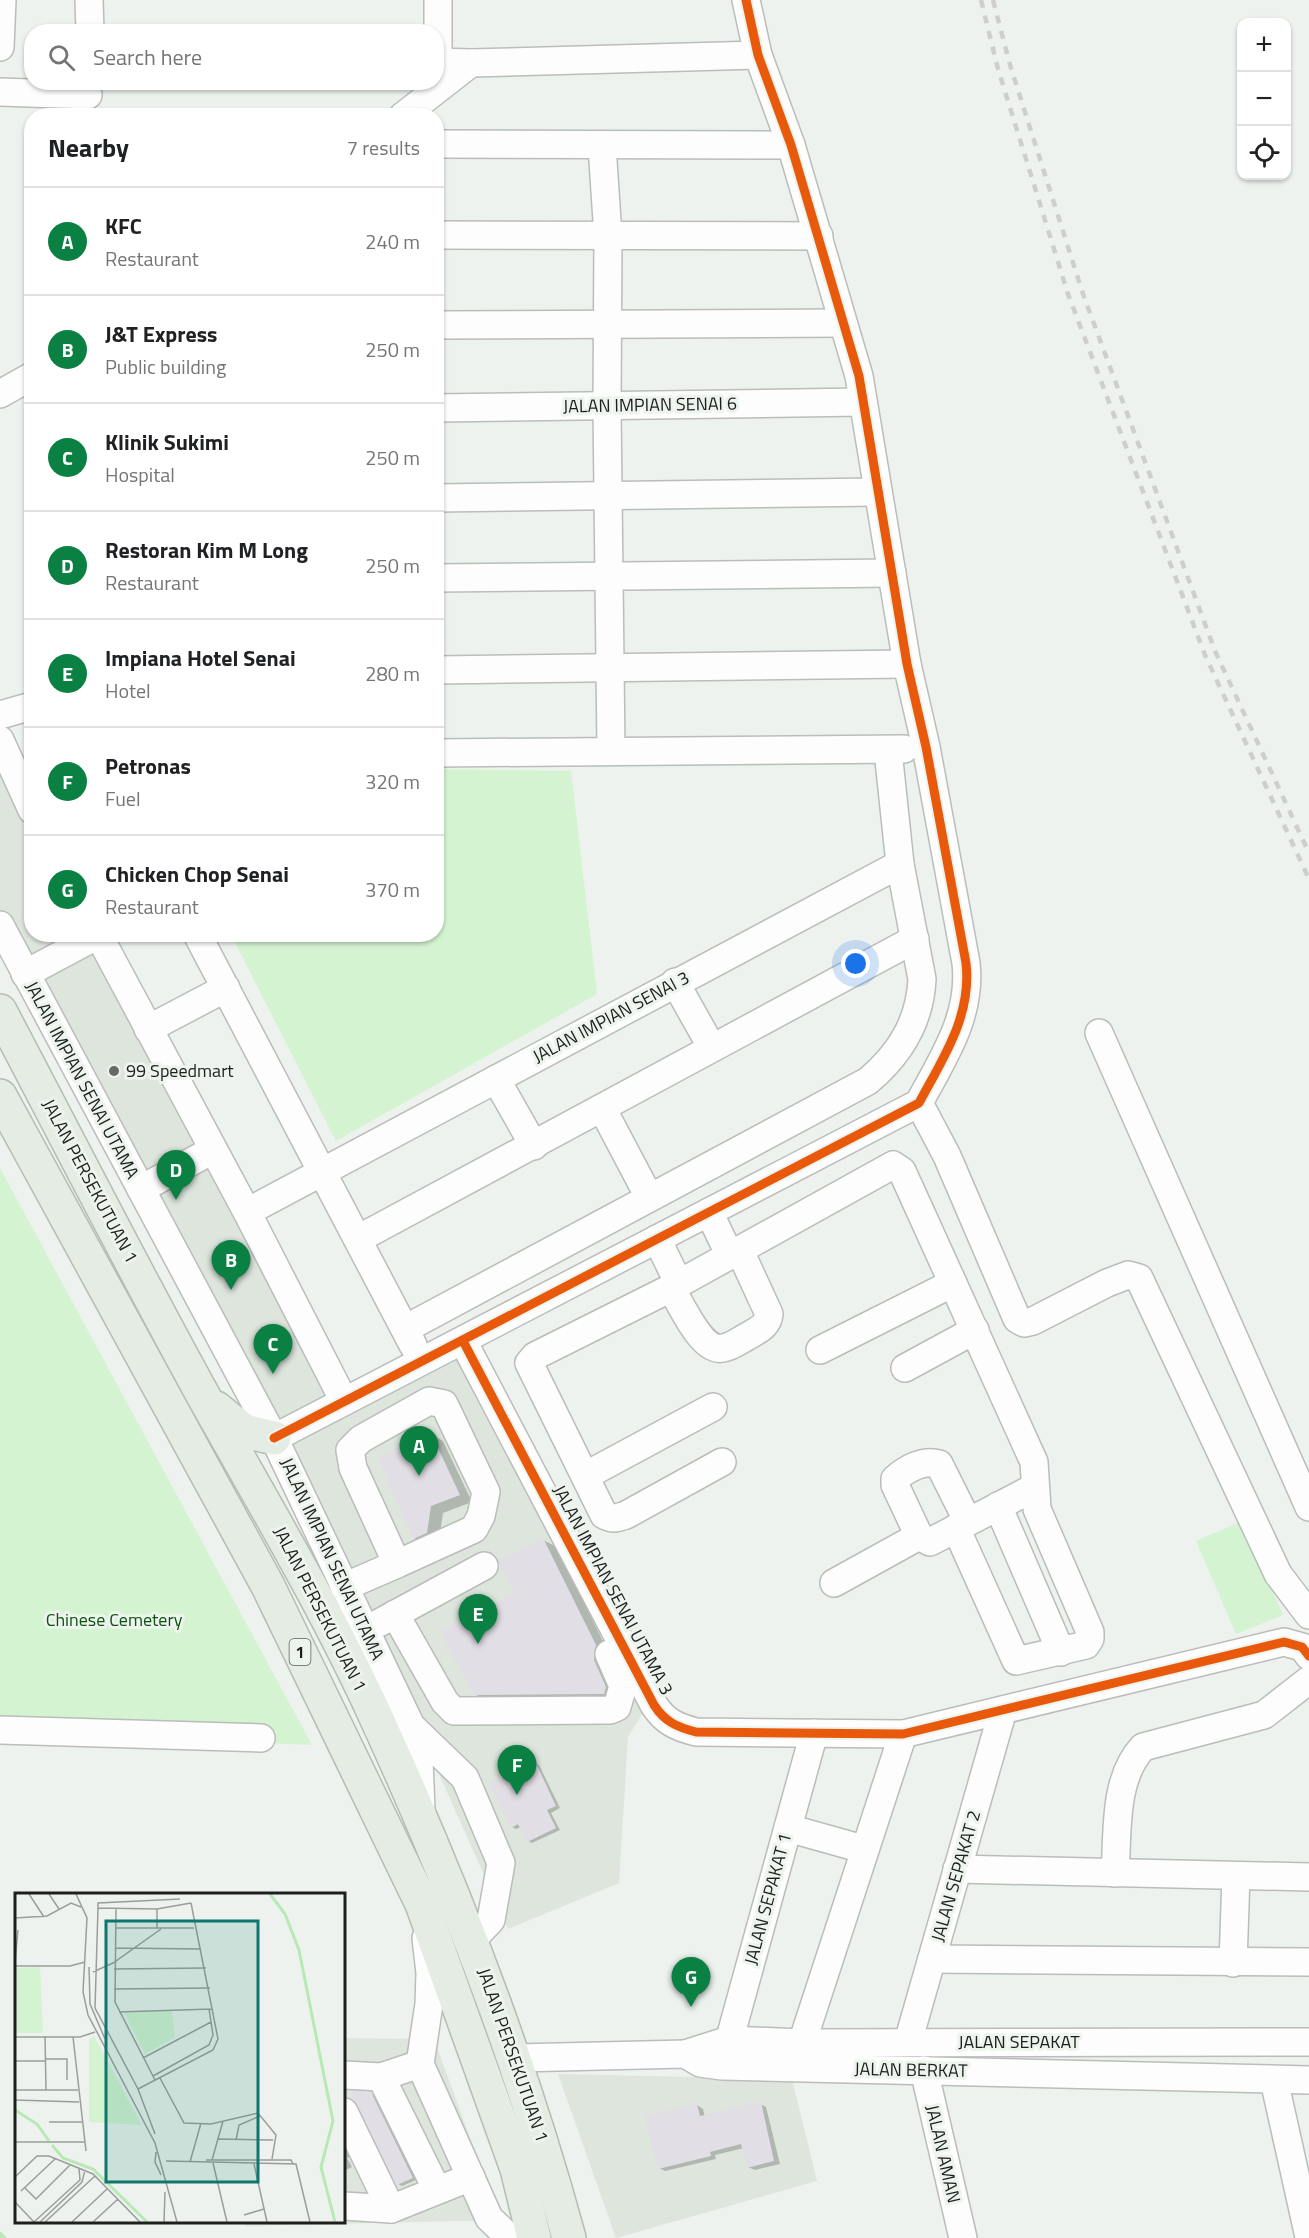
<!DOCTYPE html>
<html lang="en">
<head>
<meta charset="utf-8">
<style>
  body { margin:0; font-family:"Titillium Web",sans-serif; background:#f6f6f6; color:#202124 }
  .controls { position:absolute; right:18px; top:18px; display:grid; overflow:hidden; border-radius:12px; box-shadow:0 2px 4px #0004 }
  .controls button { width:54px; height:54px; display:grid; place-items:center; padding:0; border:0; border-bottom:2px solid #e0e0e0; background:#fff; color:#202124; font:30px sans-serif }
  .you { position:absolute; left:856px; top:964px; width:21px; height:21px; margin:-15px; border:4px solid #fff; border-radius:50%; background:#1a73e8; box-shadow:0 0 0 9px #1a73e833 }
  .badge { display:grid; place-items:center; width:39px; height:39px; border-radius:50%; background:#0b8043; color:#fff; font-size:20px; font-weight:700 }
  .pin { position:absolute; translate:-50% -50px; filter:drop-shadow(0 2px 3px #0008) }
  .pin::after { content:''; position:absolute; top:32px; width:21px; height:18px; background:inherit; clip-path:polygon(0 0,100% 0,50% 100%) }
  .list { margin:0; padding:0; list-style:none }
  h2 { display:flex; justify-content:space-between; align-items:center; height:78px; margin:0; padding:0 24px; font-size:26px }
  h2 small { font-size:20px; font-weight:400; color:#757577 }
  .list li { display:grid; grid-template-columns:39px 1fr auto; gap:18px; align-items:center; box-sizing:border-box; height:108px; padding:0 24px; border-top:2px solid #e0e0e0 }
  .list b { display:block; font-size:22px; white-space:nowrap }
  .list p { margin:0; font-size:20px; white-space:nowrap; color:#757577 }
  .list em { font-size:20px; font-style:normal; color:#757577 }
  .icon { flex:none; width:33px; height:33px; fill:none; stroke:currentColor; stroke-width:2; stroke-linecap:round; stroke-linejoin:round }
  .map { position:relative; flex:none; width:1309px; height:2238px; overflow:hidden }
  .search { position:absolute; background:#fff; box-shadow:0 2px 4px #0004; left:24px; top:24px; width:420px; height:66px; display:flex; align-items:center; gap:15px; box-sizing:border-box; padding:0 21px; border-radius:24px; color:#757577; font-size:22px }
  .panel { position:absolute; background:#fff; box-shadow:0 2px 4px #0004; left:24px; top:108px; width:420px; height:834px; border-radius:24px }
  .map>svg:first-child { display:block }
  .built { fill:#dde5dd }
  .green { fill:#d3f3d1 }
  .shadow { fill:#0003 }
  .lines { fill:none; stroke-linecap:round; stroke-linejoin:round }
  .stream { stroke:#b7e9b5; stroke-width:6 }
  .building { fill:#e1dee5 }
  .minor-casing { stroke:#babdba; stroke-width:30 }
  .highway-casing { stroke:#b3bdb2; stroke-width:36 }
  .minor { stroke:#fcfdfc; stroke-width:27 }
  .highway { stroke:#e4ece4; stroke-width:33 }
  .rail { stroke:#cdcecd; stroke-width:4.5; stroke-dasharray:8 8; stroke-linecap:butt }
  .cycleway-casing { stroke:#edf3ed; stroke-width:13 }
  .cycleway { stroke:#e8590c; stroke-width:9 }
  .poi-dot { fill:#666966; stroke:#edf3ed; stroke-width:2 }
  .labels { text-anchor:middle; stroke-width:6; stroke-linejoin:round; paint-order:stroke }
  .shield { fill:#edf3ed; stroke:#5b5f5b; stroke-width:1.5 }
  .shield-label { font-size:16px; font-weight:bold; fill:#1d1f1d }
  .street-label { font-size:18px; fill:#1d1f1d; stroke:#edf3ed }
  .poi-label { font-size:18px; fill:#1d1f1d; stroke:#edf3ed; text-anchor:start }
  .park-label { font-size:18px; fill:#0b540f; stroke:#edf3ed }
  .inset-river { fill:none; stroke:#b7e9b5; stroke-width:3 }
  .inset-road { fill:none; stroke:#9a9e9a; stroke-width:1.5 }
  .view { fill:#0f766e; fill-opacity:0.15; stroke:#0f766e; stroke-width:3 }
  .inset-edge { fill:none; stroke:#1d1f1d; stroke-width:3 }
</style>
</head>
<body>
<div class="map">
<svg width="1309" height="2238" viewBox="0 0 1309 2238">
  <rect width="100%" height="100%" fill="#eef2ee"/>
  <g class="built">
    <path d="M0,751L31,821L32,934L92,935L338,1398L278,1429L0,909Z"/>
    <path d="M458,1356L645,1709L628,1737L619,1883L508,1929L292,1444Z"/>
    <path d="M344,2038L434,2039L500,2220L245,2226V2222H344Z"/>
    <path d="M558,2074L792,2079L817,2181L616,2238Z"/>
  </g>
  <g class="green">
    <path d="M437,769L571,771L597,994L336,1141L231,935L436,934Z"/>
    <path d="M0,1168L312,1745L0,1731Z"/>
    <path d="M1242,1521L1283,1615L1236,1634L1196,1541Z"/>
  </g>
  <g class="shadow">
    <path d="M431,1434L443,1441L472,1502L443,1513L439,1540L427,1545L414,1538Z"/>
    <path d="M543,1540L557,1547L609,1654L618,1701L489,1702L475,1694Z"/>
    <path d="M535,1763L539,1765L560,1808L551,1813L560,1830L532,1843L528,1841L521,1827L516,1829L512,1827Z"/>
    <path d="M371,2094L374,2096L416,2180L402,2186L398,2184Z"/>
    <path d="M760,2104L766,2107L780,2164L755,2170L748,2167L744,2148L715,2155L716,2159L665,2171L659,2168L697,2105L703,2109L705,2117Z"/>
    <path d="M344,2138L352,2156L347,2158L352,2167L344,2171Z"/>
  </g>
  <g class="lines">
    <path class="stream" d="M0,2235L3,2238"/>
  </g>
  <g class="building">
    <path d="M431,1433L460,1495L431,1506L427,1533L413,1539L378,1458Z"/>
    <path d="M543,1538L596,1645L594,1660L606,1687L604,1694L474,1695L440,1632L515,1593L498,1560Z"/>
    <path d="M535,1761L556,1806L547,1810L556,1828L527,1842L518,1824L511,1828L489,1783Z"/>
    <path d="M355,2091L371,2092L413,2178L397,2185L351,2094Z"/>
    <path d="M761,2102L774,2161L747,2168L741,2144L710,2152L711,2156L658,2169L645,2116L697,2104L700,2116Z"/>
  </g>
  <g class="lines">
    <g class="minor-casing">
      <g id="minor">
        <path d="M89,0L90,32"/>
        <path d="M0,47L2,0"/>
        <path d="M436,62L471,63L758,55"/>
        <path d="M438,62V0"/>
        <path d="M0,92L88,95"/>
        <path d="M403,116L471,63"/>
        <path d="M436,144L791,145"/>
        <path d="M602,146L608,236L607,407L611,751"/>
        <path d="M436,235L819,236"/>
        <path d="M436,325L843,323"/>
        <path d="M0,394L32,376"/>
        <path d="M436,408L863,402"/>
        <path d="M436,498L878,492"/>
        <path d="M436,578L892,573"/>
        <path d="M436,670L907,664"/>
        <path d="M0,715L32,706"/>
        <path d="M0,740L32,810"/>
        <path d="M436,753L904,749"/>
        <path d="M0,925L274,1438L411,1726L419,1760L421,1810"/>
        <path d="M98,934L247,1212L344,1401"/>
        <path d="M197,934L413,1345"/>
        <path d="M25,974L98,935"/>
        <path d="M675,982L712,1048"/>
        <path d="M148,1029L226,988"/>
        <path d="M1099,1033L1309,1507"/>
        <path d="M496,1079L534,1146"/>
        <path d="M919,1103L947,1156L1017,1319L1024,1323L1033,1321L1107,1283L1128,1275L1139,1278L1278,1574L1309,1615"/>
        <path d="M602,1108L649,1197"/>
        <path d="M141,1189L211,1151"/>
        <path d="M247,1212L900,864"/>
        <path d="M709,1212L730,1256"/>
        <path d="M358,1239L915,939"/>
        <path d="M657,1239L679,1284"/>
        <path d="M671,1288C681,1304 702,1353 723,1348C732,1347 740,1340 748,1336C758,1330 768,1326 769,1314L740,1251"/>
        <path d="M405,1329L868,1081C900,1054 920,1022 922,979L900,864L888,751"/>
        <path d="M463,1341L654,1705C665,1722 677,1727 696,1732L903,1734L1284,1642L1302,1647L1309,1656"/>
        <path d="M820,1350L953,1283"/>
        <path d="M905,1368L975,1330"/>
        <path d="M274,1438L919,1103C943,1058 972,1016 966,963L926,747L907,664L859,376L791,145L758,55L746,0"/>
        <path d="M722,1462L626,1515C617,1518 613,1520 604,1515L529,1363L535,1356L671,1288L893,1165L902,1171L1034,1462L1037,1509L1090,1632V1639L1086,1645L1016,1661L956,1528"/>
        <path d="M585,1476L713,1407"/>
        <path d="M998,1506L1061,1652"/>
        <path d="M968,1522L939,1464C924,1459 906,1469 895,1479V1485L919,1536L930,1542L1035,1487"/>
        <path d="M834,1583L919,1536"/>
        <path d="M344,1587L397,1564L353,1468L350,1450L361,1439L429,1401L444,1404L486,1492L481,1516L474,1529L397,1564"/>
        <path d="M395,1614L445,1702L454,1711L610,1710L617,1707L623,1686L609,1654"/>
        <path d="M379,1623L484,1566"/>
        <path d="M411,1726L465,1778L501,1863L491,1920L473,1939"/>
        <path d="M0,1730L261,1738"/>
        <path d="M788,1828L863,1849"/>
        <path d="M957,1869L1309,1877"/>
        <path d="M1115,1873C1118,1832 1113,1779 1143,1747L1264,1715L1309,1680"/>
        <path d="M426,1938L430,1973L429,2004L420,2064L489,2218L510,2238"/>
        <path d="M932,1959L1309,1962"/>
        <path d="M1233,1963L1236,1876"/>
        <path d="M908,2042L1003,1710"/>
        <path d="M802,2043L903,1734"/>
        <path d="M685,2054L729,2040L802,2043L1309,2042"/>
        <path d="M725,2056L814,1733"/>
        <path d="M516,2058L685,2054L700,2063L722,2066L1309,2080"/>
        <path d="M924,2070L963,2238"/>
        <path d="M344,2075L381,2077L420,2064"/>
        <path d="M381,2077L437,2190"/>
        <path d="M1274,2080L1309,2237"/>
        <path d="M344,2112L391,2209"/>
        <path d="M344,2206L391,2209L471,2177"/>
      </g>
    </g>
    <g class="highway-casing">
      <g id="highway">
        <path d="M0,1011C68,1140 134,1270 204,1397C263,1502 325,1606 375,1715C453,1885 520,2057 569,2238"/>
        <path d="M0,1096L268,1586L422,1904L517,2169L534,2238"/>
        <path d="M216,1408L244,1431L274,1438"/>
      </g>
    </g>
    <use href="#minor" class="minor"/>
    <use href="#highway" class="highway"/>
    <g class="rail">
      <path d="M981,0L998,69L1068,294L1205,655L1309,879"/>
      <path d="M993,0L1010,65L1083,294L1215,651L1309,853"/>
    </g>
    <g class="cycleway-casing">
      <g id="cycleway">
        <path d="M463,1341L654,1705C665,1722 677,1727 696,1732L903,1734L1284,1642L1302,1647L1309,1656"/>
        <path d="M274,1438L919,1103C943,1058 972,1016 966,963L926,747L907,664L859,376L791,145L758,55L746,0"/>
      </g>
    </g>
    <use href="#cycleway" class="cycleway"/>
  </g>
  <circle class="poi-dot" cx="114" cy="1071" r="6"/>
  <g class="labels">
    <rect class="shield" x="289.5" y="1639" width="21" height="26" rx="4.5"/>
    <g class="shield-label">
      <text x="300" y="1658">1</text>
    </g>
    <g class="street-label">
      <text transform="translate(650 405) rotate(-1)" y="6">JALAN IMPIAN SENAI 6</text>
      <text transform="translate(611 1017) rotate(-28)" y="6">JALAN IMPIAN SENAI 3</text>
      <text transform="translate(82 1080) rotate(62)" y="6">JALAN IMPIAN SENAI UTAMA</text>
      <text transform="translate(90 1181) rotate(62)" y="6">JALAN PERSEKUTUAN 1</text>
      <text transform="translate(332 1559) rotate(65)" y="6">JALAN IMPIAN SENAI UTAMA</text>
      <text transform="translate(613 1590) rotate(62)" y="6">JALAN IMPIAN SENAI UTAMA 3</text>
      <text transform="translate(320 1609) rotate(63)" y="6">JALAN PERSEKUTUAN 1</text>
      <text transform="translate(956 1876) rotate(-74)" y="6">JALAN SEPAKAT 2</text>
      <text transform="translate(768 1899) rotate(-75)" y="6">JALAN SEPAKAT 1</text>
      <text x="1019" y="2048">JALAN SEPAKAT</text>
      <text transform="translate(513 2055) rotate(71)" y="6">JALAN PERSEKUTUAN 1</text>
      <text transform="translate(911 2070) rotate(1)" y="6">JALAN BERKAT</text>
      <text transform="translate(943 2154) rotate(77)" y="6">JALAN AMAN</text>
    </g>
    <g class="poi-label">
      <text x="126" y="1077">99 Speedmart</text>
    </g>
    <g class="park-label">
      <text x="114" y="1626">Chinese Cemetery</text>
    </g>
  </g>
  <g transform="translate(15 1893)">
    <rect width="330" height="330" fill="#eef2ee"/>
    <path d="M25,74L28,140H0V75ZM157,118L160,144L130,161L109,120ZM79,143L127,232L74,229V146Z" fill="#d3f3d1"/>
    <path class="inset-river" d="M255,1L270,21L284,57L318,228L306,274L320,329M0,217L22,231L34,248M37,252L48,265L78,276L132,329"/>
    <path class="inset-road" d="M14,1L29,24M34,1L44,16M61,1L72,25L68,99L73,122L140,250L162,329M83,15L80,115L123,196L140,241M83,15L142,16L176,10M83,15V10L165,6M101,15L100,109L140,187M0,25L32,23L56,10L66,14M101,35H179M142,35V16M100,55L186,56M0,68L3,37M0,73H55L70,69M74,74L75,111L90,146M99,76L191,75M78,79L98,70L146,36M99,96L195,95M104,119L197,116M30,143L31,197M0,144H65L80,139M58,144L71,258M128,165L196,129M31,166H52V187M0,168H31M138,183L194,152L198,142L194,116M145,185L169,230L196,231L243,220L261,242L257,266M123,196L198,157L203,146L176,10M0,197H63M0,207L64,209M34,229H67M202,246L258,247M221,247L224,232L245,223M0,249H70M141,259L140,269L146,282M191,267H276L278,271M197,267L208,228M151,268L281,271L295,329M175,269L186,230M198,270L212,329M239,271L252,329M0,284L22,263H34L78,281L125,329M10,295L21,306L55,272M6,298L40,266M0,309L19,329M229,322L249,316M19,329L65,287L64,275M25,329L67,289L70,277M30,329L80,283M57,329L92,296M78,329L103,306M149,329L150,299"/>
    <path class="view" d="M91,28H243V289H91Z"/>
    <rect width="330" height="330" class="inset-edge"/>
  </g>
</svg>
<div class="controls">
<button>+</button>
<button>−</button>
<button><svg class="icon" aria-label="locate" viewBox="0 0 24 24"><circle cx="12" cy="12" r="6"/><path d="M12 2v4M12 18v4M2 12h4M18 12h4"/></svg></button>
</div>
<div class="you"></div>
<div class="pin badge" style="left:419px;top:1476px">A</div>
<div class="pin badge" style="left:231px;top:1290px">B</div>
<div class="pin badge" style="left:273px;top:1374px">C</div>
<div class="pin badge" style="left:176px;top:1200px">D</div>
<div class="pin badge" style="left:478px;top:1644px">E</div>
<div class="pin badge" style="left:517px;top:1795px">F</div>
<div class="pin badge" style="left:691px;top:2007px">G</div>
<div class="search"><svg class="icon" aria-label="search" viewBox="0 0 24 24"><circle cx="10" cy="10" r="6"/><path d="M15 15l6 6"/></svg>Search here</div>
<section class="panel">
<h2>Nearby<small>7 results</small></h2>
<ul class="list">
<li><span class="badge">A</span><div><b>KFC</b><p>Restaurant</p></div><em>240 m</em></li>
<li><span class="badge">B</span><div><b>J&amp;T Express</b><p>Public building</p></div><em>250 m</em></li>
<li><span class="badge">C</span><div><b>Klinik Sukimi</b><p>Hospital</p></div><em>250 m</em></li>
<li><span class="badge">D</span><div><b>Restoran Kim M Long</b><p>Restaurant</p></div><em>250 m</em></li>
<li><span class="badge">E</span><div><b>Impiana Hotel Senai</b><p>Hotel</p></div><em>280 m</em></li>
<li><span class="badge">F</span><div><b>Petronas</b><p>Fuel</p></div><em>320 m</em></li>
<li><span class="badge">G</span><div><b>Chicken Chop Senai</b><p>Restaurant</p></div><em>370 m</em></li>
</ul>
</section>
</div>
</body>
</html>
